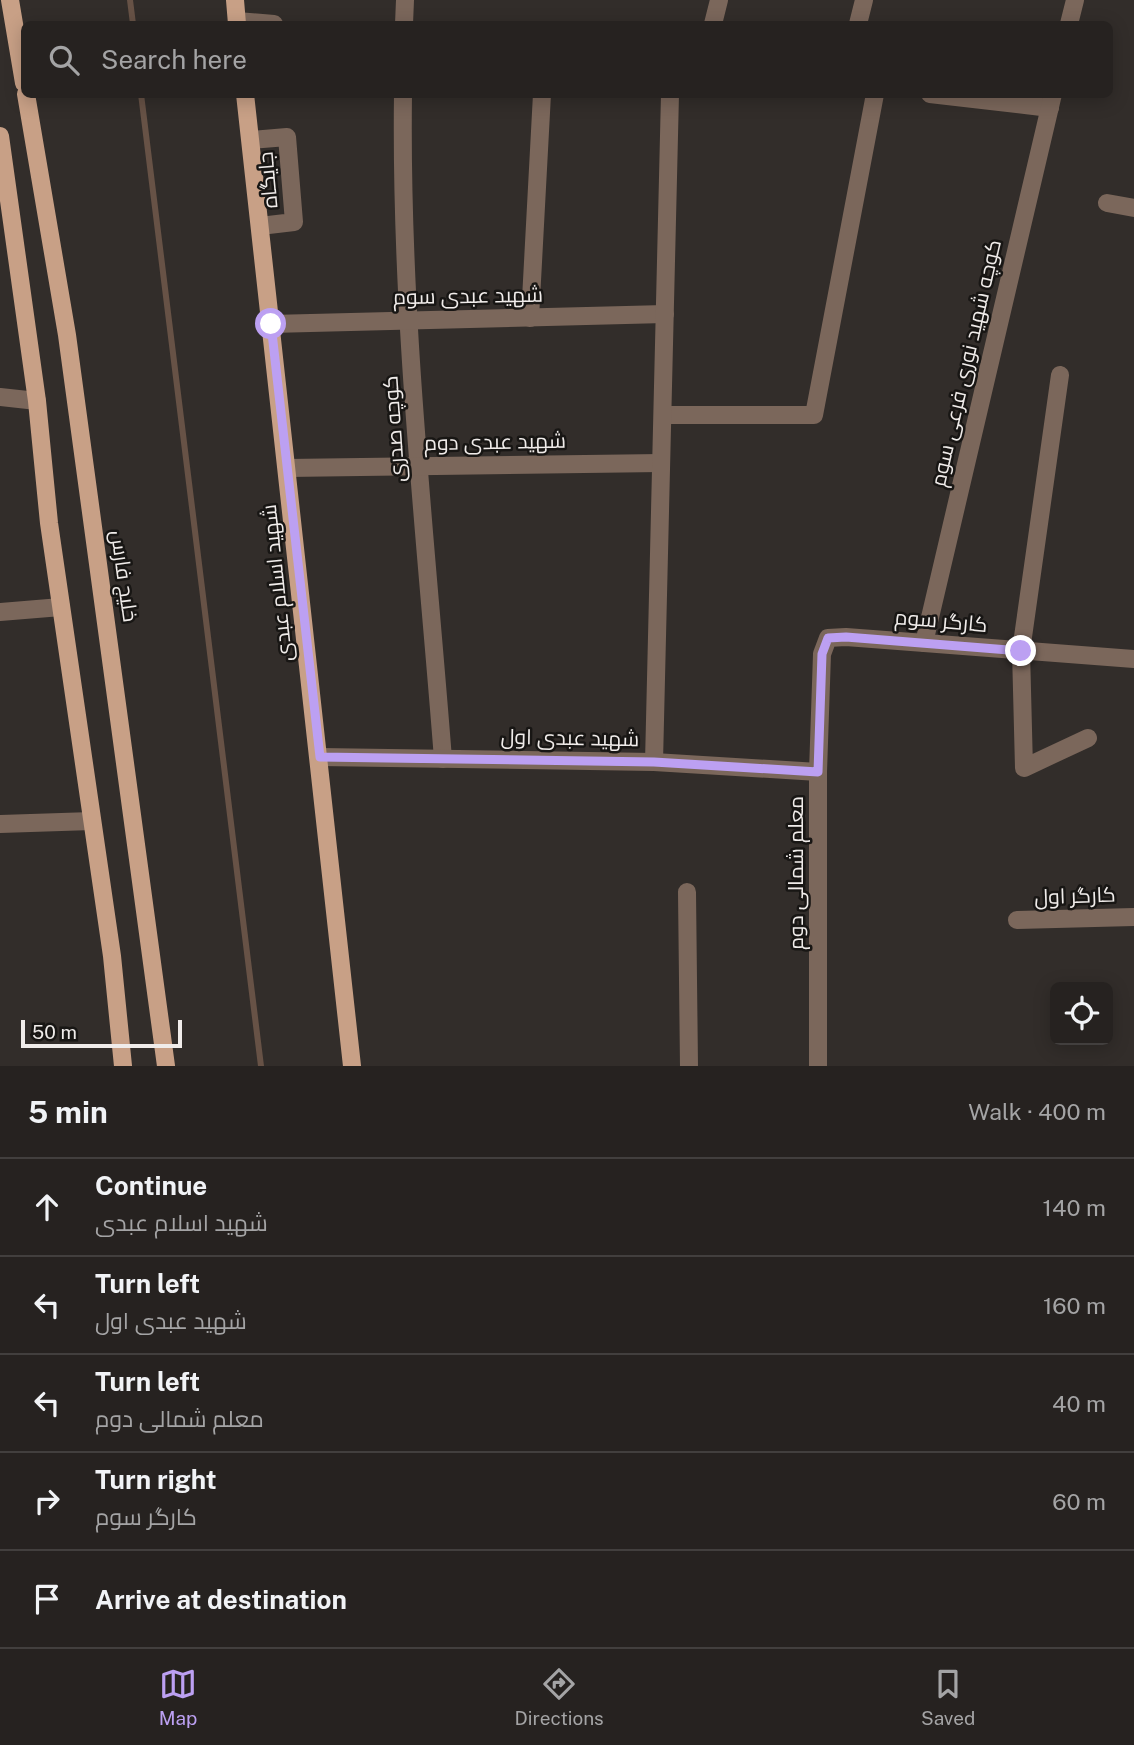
<!DOCTYPE html>
<html lang="en">
<head>
<meta charset="utf-8">
<style>
  body { margin:0; font-family:"Public Sans",Cairo,sans-serif; background:#322f2d; color:#f1f3f6 }
  .controls { position:absolute; right:21px; bottom:21px; display:grid; overflow:hidden; border-radius:10px; box-shadow:0 4px 18px #0003 }
  .controls button { width:63px; height:63px; display:grid; place-items:center; padding:0; border:0; border-bottom:2px solid #423f3e; background:#262220; color:#f1f3f6; font:35px sans-serif }
  .scale { position:absolute; left:21px; bottom:18px; width:161px; box-sizing:border-box; padding-left:7px; border:4px solid #f0ecea; border-top:0; font-size:19px; line-height:24px; white-space:nowrap; color:#f0ecea; -webkit-text-stroke:5px #181614; paint-order:stroke }
  .stop { position:absolute; width:21px; height:21px; margin:-16px; border:5px solid #bca0f2; border-radius:50%; background:#fff }
  .stop.end { background:#bca0f2; border-color:#fff; box-shadow:0 2px 7px #0008 }
  .list { margin:0; padding:0; list-style:none }
  h2 { display:flex; justify-content:space-between; align-items:center; height:91px; margin:0; padding:0 28px; font-size:30px }
  h2 small { font-size:23px; font-weight:400; color:#a4a4a5 }
  .list li { display:grid; grid-template-columns:46px 1fr auto; gap:21px; align-items:center; box-sizing:border-box; height:98px; padding:0 28px; border-top:2px solid #423f3e }
  .list b { display:block; font-size:26px; white-space:nowrap }
  .list p { margin:0; font-size:23px; white-space:nowrap; color:#a4a4a5 }
  .list em { font-size:23px; font-style:normal; color:#a4a4a5 }
  .icon { flex:none; width:38px; height:38px; fill:none; stroke:currentColor; stroke-width:2; stroke-linecap:round; stroke-linejoin:round }
  .map { position:relative; flex:none; width:1134px; height:1066px; overflow:hidden }
  .search { position:absolute; background:#262220; box-shadow:0 4px 18px #0003; left:21px; right:21px; top:21px; height:77px; display:flex; align-items:center; gap:18px; box-sizing:border-box; padding:0 24px; border-radius:10px; color:#a4a4a5; font-size:26px }
  .sheet { height:581px; background:#262220 }
  nav { display:flex; justify-content:space-around; align-items:center; box-sizing:border-box; height:98px; border-top:2px solid #423f3e; background:#262220; font-size:19px; color:#a4a4a5 }
  nav a { display:grid; justify-items:center; gap:4px }
  nav .on { color:#bca0f2 }
  .map>svg:first-child { display:block }
  .lines { fill:none; stroke-linecap:round; stroke-linejoin:round }
  .stream { stroke:#675246; stroke-width:6 }
  .minor { stroke:#7b675b; stroke-width:18 }
  .major { stroke:#c8a086; stroke-width:18 }
  .route { stroke:#bca0f2; stroke-width:9 }
  .labels { text-anchor:middle; stroke-width:5; stroke-linejoin:round; paint-order:stroke }
  .street-label { font-size:21px; fill:#f0ecea; stroke:#181614 }
</style>
</head>
<body>
<div class="map">
<svg width="1134" height="1066" viewBox="0 0 1134 1066">
  <rect width="100%" height="100%" fill="#322d2a"/>
  <g class="lines">
    <g class="stream">
      <path d="M130,0L133,24"/>
      <path d="M141,94L261,1066"/>
    </g>
    <g class="minor">
      <path d="M237,21L274,24"/>
      <path d="M404,24L405,0"/>
      <path d="M713,24L719,0"/>
      <path d="M858,24L864,0"/>
      <path d="M1069,24L1075,0"/>
      <path d="M403,94C400,316 426,538 443,759"/>
      <path d="M930,94L1050,108"/>
      <path d="M251,140L287,137L294,222L260,226"/>
      <path d="M1107,203L1134,208"/>
      <path d="M530,318L542,94"/>
      <path d="M271,324L665,314"/>
      <path d="M1060,375L1021,651L1024,768L1088,738"/>
      <path d="M0,397L37,401"/>
      <path d="M663,415H814L875,94"/>
      <path d="M287,468L661,463"/>
      <path d="M0,612L61,607"/>
      <path d="M924,643L1053,94"/>
      <path d="M320,757L654,762L818,772"/>
      <path d="M654,762L670,94"/>
      <path d="M0,824L92,821"/>
      <path d="M687,892L689,1066"/>
      <path d="M1017,920L1134,917"/>
      <path d="M818,1066V772L822,654L828,638L846,637L1134,659"/>
    </g>
    <g class="major">
      <path d="M10,0L24,83"/>
      <path d="M235,0L237,24"/>
      <path d="M26,94L67,335L166,1066"/>
      <path d="M245,94L352,1066"/>
      <path d="M0,136L37,401L49,523L112,956L123,1066"/>
    </g>
  </g>
  <g class="lines">
    <path class="route" d="M271,324L320,757L654,762L818,772L822,654L828,638L846,637L1021,651"/>
  </g>
  <g class="labels">
    <g class="street-label">
      <text transform="translate(268 180) rotate(-95)" y="7">جایگاه</text>
      <text transform="translate(468 296) rotate(-1)" y="7">شهید عبدی سوم</text>
      <text transform="translate(966 363) rotate(-77)" y="7">کوچه شهید نوری فرعی سوم</text>
      <text transform="translate(394 429) rotate(-94)" y="7">کوچه صدری</text>
      <text transform="translate(495 442) rotate(-1)" y="7">شهید عبدی دوم</text>
      <text transform="translate(124 576) rotate(82)" y="7">خلیج فارس</text>
      <text transform="translate(277 583) rotate(-96)" y="7">شهید اسلام عبدی</text>
      <text transform="translate(941 621) rotate(5)" y="7">کارگر سوم</text>
      <text transform="translate(570 738) rotate(1)" y="7">شهید عبدی اول</text>
      <text transform="translate(796 873) rotate(-90)" y="7">معلم شمالی دوم</text>
      <text transform="translate(1075 896) rotate(-2)" y="7">کارگر اول</text>
    </g>
  </g>
</svg>
<div class="controls">
<button><svg class="icon" aria-label="locate" viewBox="0 0 24 24"><circle cx="12" cy="12" r="6"/><path d="M12 2v4M12 18v4M2 12h4M18 12h4"/></svg></button>
</div>
<div class="scale">50 m</div>
<div class="stop" style="left:271px;top:324px"></div>
<div class="stop end" style="left:1021px;top:651px"></div>
<div class="search"><svg class="icon" aria-label="search" viewBox="0 0 24 24"><circle cx="10" cy="10" r="6"/><path d="M15 15l6 6"/></svg>Search here</div>
</div>
<section class="sheet">
<h2>5 min<small>Walk · 400 m</small></h2>
<ul class="list">
<li><svg class="icon" aria-label="ahead" viewBox="0 0 24 24"><path d="M12 20V5M6 11l6-6 6 6"/></svg><div><b>Continue</b><p>شهید اسلام عبدی</p></div><em>140 m</em></li>
<li><svg class="icon" aria-label="left" viewBox="0 0 24 24"><path d="M17 20v-9H6M10 6l-5 5 5 5"/></svg><div><b>Turn left</b><p>شهید عبدی اول</p></div><em>160 m</em></li>
<li><svg class="icon" aria-label="left" viewBox="0 0 24 24"><path d="M17 20v-9H6M10 6l-5 5 5 5"/></svg><div><b>Turn left</b><p>معلم شمالی دوم</p></div><em>40 m</em></li>
<li><svg class="icon" aria-label="right" viewBox="0 0 24 24"><path d="M7 20v-9h11M14 6l5 5-5 5"/></svg><div><b>Turn right</b><p>کارگر سوم</p></div><em>60 m</em></li>
<li><svg class="icon" aria-label="arrive" viewBox="0 0 24 24"><path d="M6 21V4h12l-3 4 3 4H6"/></svg><div><b>Arrive at destination</b></div></li>
</ul>
</section>
<nav>
<a class="on"><svg class="icon" aria-label="map" viewBox="0 0 24 24"><path d="M3 6l6-2 6 2 6-2v14l-6 2-6-2-6 2zM9 4v14M15 6v14"/></svg>Map</a>
<a><svg class="icon" aria-label="directions" viewBox="0 0 24 24"><path d="M12 3l9 9-9 9-9-9zM9 14v-3h6M13 9l2 2-2 2"/></svg>Directions</a>
<a><svg class="icon" aria-label="saved" viewBox="0 0 24 24"><path d="M7 4h10v16l-5-4-5 4z"/></svg>Saved</a>
</nav>
</body>
</html>
